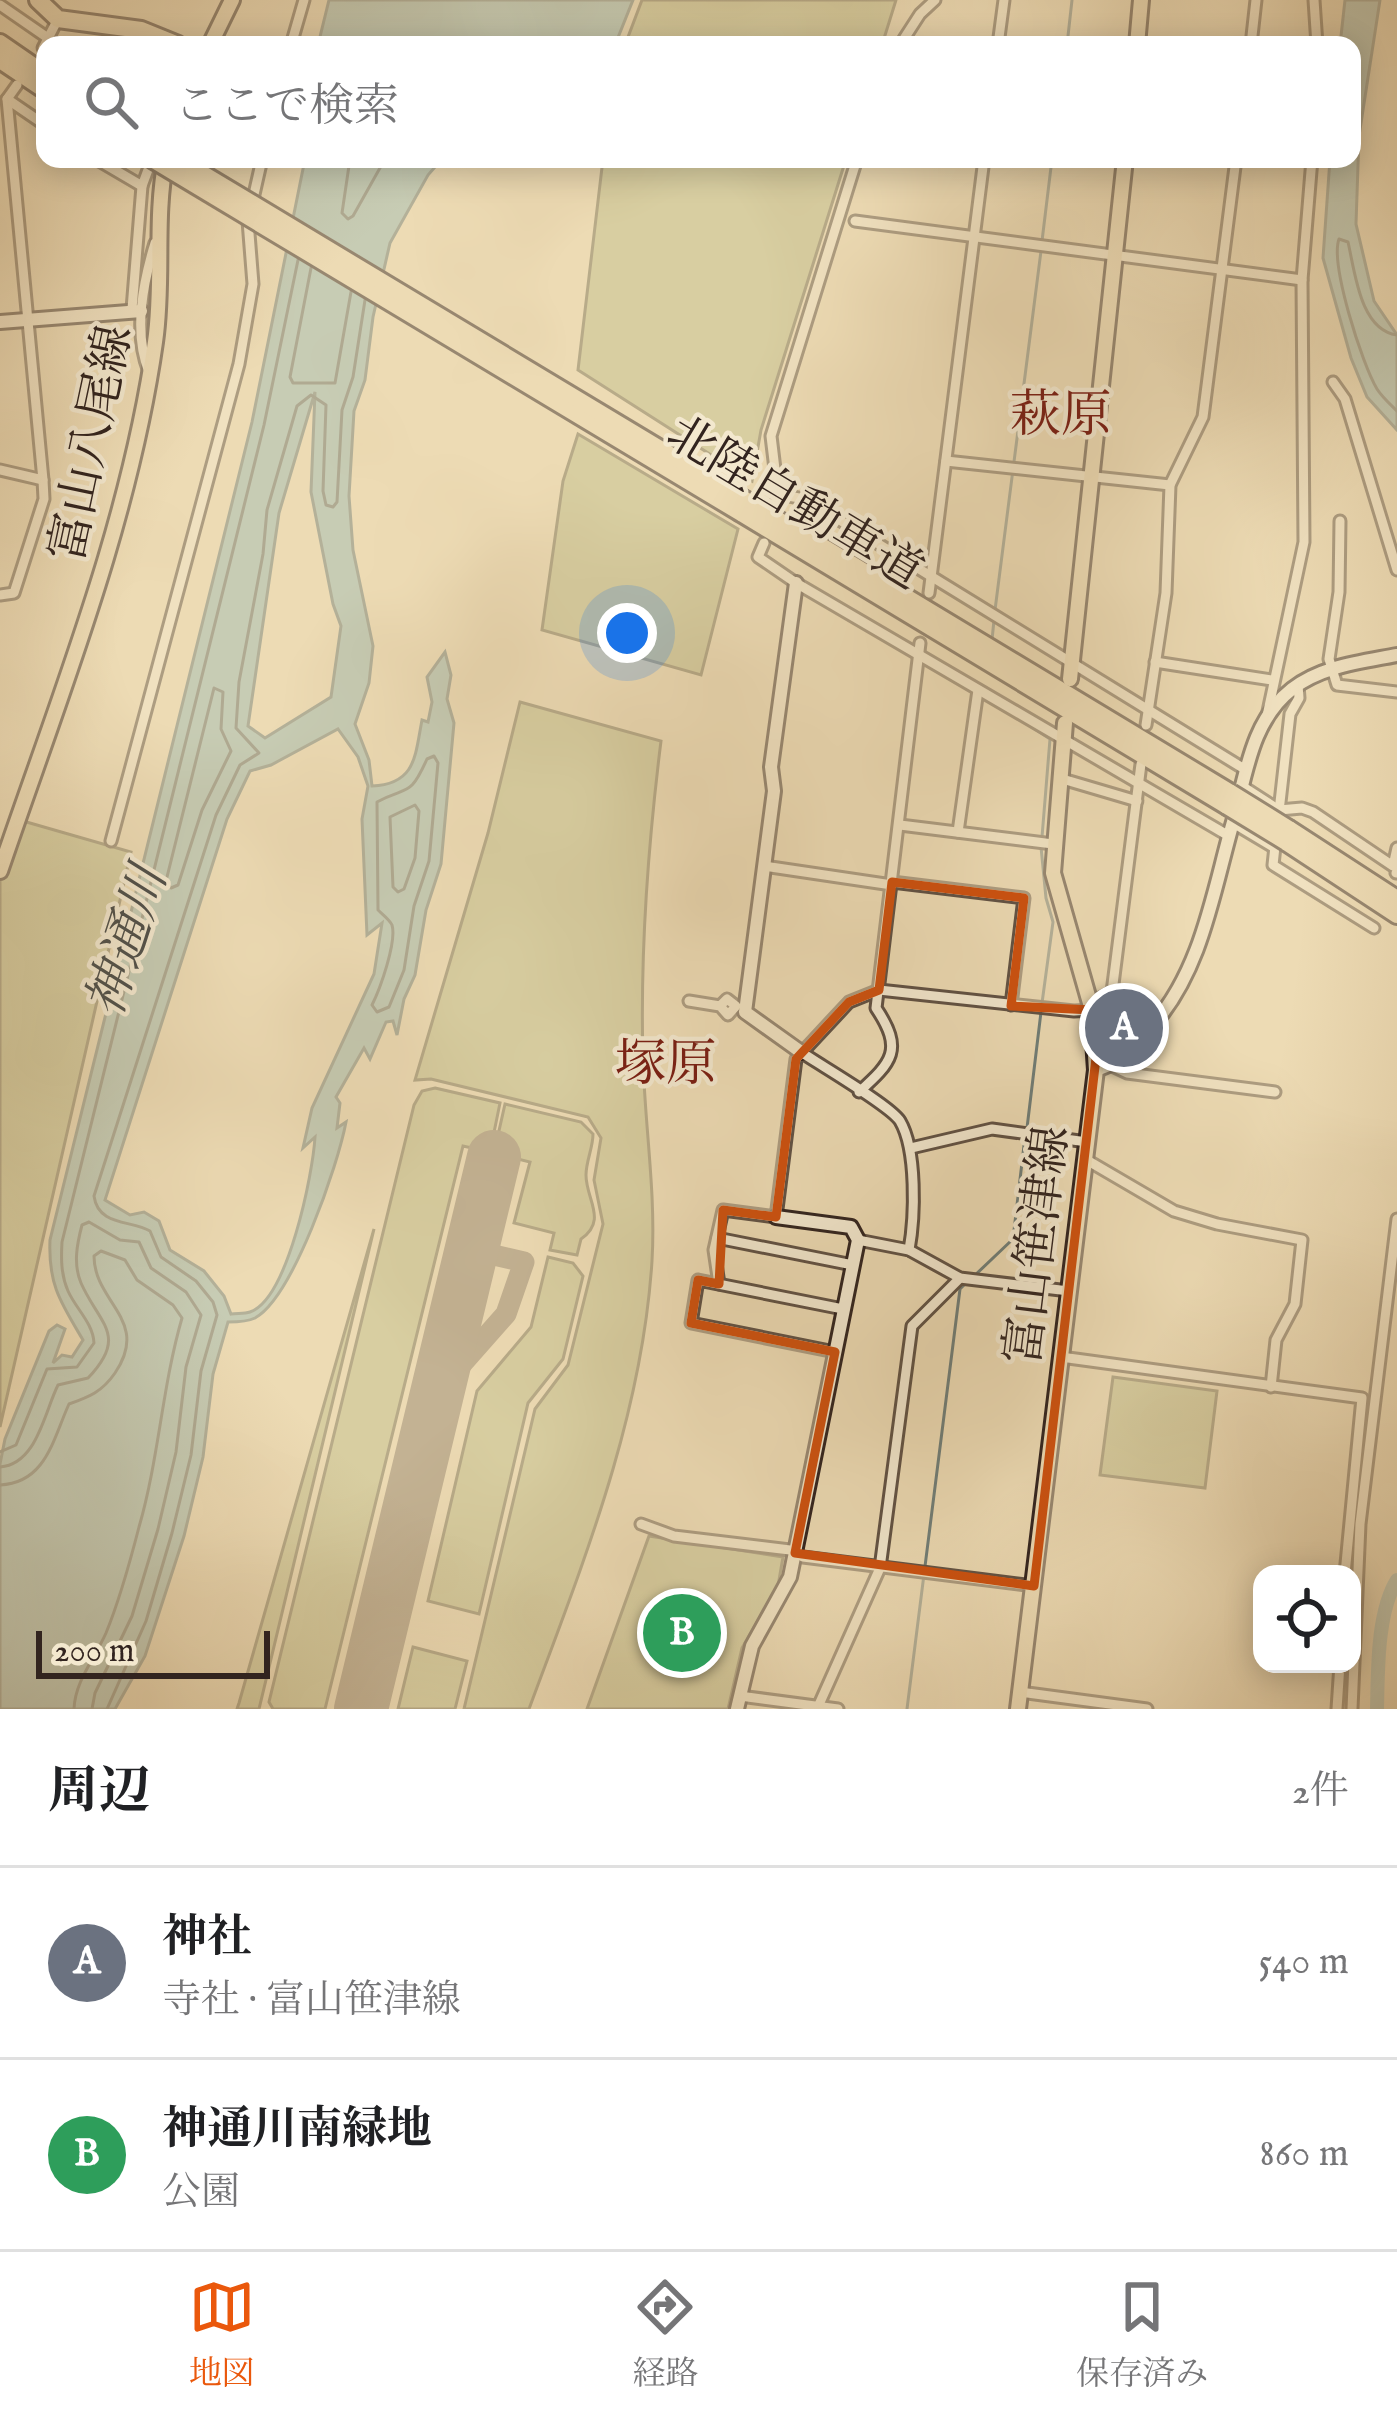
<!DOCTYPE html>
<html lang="ja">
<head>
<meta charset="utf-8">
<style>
  body { margin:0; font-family:"IM FELL English","Noto Serif JP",serif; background:#f2f2f2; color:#202124 }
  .controls { position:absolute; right:36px; bottom:36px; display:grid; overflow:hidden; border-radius:24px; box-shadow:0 6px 30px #0003 }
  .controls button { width:108px; height:108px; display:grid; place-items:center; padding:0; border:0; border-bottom:3px solid #e0e0e0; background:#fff; color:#202124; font:60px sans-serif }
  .scale { position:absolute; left:36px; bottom:30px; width:234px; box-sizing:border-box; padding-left:12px; border:6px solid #32241f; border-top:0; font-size:33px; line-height:42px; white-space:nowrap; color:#32241f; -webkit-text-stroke:9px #f3e8ce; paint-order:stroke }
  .you { position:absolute; left:627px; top:633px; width:42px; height:42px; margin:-30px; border:9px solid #fff; border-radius:50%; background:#1a73e8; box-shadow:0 0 0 18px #1a73e833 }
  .badge { display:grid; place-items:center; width:78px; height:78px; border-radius:50%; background:#ea580c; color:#fff; font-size:39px; font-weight:700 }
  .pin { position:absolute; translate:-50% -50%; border:6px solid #fff; box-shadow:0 3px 12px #0006 }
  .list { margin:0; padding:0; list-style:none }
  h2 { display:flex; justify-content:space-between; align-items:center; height:156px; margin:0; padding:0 48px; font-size:51px }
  h2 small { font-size:39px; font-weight:400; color:#757577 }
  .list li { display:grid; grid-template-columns:78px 1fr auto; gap:36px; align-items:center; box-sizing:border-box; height:192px; padding:0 48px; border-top:3px solid #e0e0e0 }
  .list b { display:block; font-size:45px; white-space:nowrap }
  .list p { margin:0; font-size:39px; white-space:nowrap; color:#757577 }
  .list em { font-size:39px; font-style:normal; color:#757577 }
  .icon { flex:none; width:66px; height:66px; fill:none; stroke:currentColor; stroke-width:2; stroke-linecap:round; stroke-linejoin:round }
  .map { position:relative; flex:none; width:1397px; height:1709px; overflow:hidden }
  .search { position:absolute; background:#fff; box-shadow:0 6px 30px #0003; left:36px; right:36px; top:36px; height:132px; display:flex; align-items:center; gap:30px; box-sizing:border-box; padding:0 42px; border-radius:24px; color:#757577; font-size:45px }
  .sheet { height:540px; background:#fff }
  nav { display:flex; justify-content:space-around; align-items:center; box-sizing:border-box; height:168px; border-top:3px solid #e0e0e0; background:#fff; font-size:33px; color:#757577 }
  nav a { display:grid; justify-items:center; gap:6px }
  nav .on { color:#ea580c }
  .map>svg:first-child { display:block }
  .green { fill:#bebe89; stroke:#787154; stroke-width:3 }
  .water { fill:#9abab3; stroke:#707e78; stroke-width:3; fill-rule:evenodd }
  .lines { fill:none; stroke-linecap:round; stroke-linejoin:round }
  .shore { stroke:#666f69; stroke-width:3 }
  .stream { stroke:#707e78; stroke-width:3 }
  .river { stroke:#9abab3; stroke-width:14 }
  .taxiway { stroke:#90806a; stroke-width:21 }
  .runway { stroke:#90806a; stroke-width:54 }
  .street-casing { stroke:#615244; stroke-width:15 }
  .secondary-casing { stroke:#32241f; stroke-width:18 }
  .primary-casing { stroke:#32241f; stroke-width:20 }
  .highway-casing { stroke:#32241f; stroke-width:22 }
  .street { stroke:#f3e8ce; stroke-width:9 }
  .secondary { stroke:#f3e8ce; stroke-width:12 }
  .primary { stroke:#eddbb4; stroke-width:14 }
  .highway { stroke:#eddbb4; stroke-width:16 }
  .highway-bridge-casing { stroke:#32241f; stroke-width:22; stroke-linecap:butt }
  .highway-bridge { stroke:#eddbb4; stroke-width:16 }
  .marked { fill:none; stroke:#cd510f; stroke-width:9; stroke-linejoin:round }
  .labels { text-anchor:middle; stroke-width:9; stroke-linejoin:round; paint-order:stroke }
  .street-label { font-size:48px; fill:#32241f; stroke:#f3e8ce }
  .neighbourhood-label { font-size:51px; fill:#7a1f14; stroke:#f3e8ce }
  .water-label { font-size:51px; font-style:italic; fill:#51514b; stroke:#f3e8ce }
</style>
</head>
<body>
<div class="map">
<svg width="1397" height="1709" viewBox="0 0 1397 1709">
  <rect width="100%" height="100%" fill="#eddbb4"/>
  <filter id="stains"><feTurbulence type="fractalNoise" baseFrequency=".00167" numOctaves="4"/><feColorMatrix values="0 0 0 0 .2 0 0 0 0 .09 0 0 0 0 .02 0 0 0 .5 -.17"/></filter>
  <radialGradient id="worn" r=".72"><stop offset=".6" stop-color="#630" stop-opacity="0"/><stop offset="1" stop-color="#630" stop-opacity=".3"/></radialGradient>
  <g class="green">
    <path d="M642,0H896L882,45H625Z"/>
    <path d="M603,159H846L761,430L752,481L578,370Z"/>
    <path d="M578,434L738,529L701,675L542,630L563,481Z"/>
    <path d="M520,702L661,741C648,845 640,955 643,1060C645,1127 656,1194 652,1261C642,1418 583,1563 529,1709H464L535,1409L568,1365L603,1224L594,1180L601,1138L588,1117L431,1079L415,1080L488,833Z"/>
    <path d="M23,821L131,852L0,1427V879Z"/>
    <path d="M435,1088L500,1103L490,1152L463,1146L325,1709H273L269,1702L414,1105L422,1091Z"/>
    <path d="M505,1104L581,1122L593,1134C593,1148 586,1161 586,1175C586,1200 608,1220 581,1239L577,1255L550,1250L554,1233L514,1223L530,1162L494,1153Z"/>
    <path d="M374,1229L259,1709H237L239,1703Z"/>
    <path d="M548,1257L573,1263L583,1276L563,1359L528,1403L479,1614L428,1601L477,1391L531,1327Z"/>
    <path d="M1113,1377L1217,1391L1205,1488L1100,1475Z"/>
    <path d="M649,1536L783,1557L778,1586L742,1648L728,1709H587Z"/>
    <path d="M413,1647L467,1661L455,1709H398Z"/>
  </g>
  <g class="water">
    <path d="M329,0H633L615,45H318Z"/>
    <path d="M1345,0H1380L1359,136L1356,224L1374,301L1397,335V430L1367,397L1351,358L1323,258L1330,159H1352V45H1340Z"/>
    <path d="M305,159H442L428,175L390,243L373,317L365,380L354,411L349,496L353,550L373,646L369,683L355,724L369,760L372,786C416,784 415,756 422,720L428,722L432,702L427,677L445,652L451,675L447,699L454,723L441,864L426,910L415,975L404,999L397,1035L393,1021L386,1022L370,1059L364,1048L336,1097L340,1103L337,1128L346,1122C338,1165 293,1297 255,1318C247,1322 237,1322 228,1322L213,1374L203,1457L184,1536L145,1656L115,1709H0V1464L5,1439L49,1331L57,1325L65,1329L53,1363L62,1355L72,1357L83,1340C61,1303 48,1285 50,1240L252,422ZM315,392L311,492L333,604L341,626L331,697L265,738L248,726L279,513ZM338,729L358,757L368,786L362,819L367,935L382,923L374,974L312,1108L303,1148L315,1137C313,1173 288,1299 250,1312C244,1314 237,1313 231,1314L224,1296L204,1271L170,1250L159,1221L144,1212L130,1215L105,1200L227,819L250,771L271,765Z"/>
  </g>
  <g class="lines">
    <g class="shore">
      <path d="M350,159L342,213L348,219L353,216L385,159"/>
      <path d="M311,268L290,377L293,383H335L351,292"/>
      <path d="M1397,335C1360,330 1355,272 1348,242L1339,239C1330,264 1362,364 1377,389C1382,397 1391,405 1397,411"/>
      <path d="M214,688L223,692L221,729L231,751L202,810L178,885L171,888L166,881Z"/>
      <path d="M434,756L438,763L429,861L414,906L404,970L389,1007L377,1012L372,1005C380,989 397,942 392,925C390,920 381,913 378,910L377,802C408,785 409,799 427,759Z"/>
      <path d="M415,805L419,811L415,858L404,889L398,892L393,887L390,817Z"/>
      <path d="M0,1452L16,1445L47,1369L77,1367L94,1343C93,1323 76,1309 68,1291C61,1275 61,1259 62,1242L264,425L298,260"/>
      <path d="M0,1467C37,1464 44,1413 58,1385L88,1378C129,1335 99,1324 81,1283C73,1264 77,1244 82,1225L89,1222L120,1240L139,1242L151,1268L186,1292L201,1315L186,1367L176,1452L158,1529L132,1616L95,1693L92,1709"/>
      <path d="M0,1485C46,1483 53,1439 69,1404C89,1397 102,1392 115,1373C151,1320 94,1303 94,1256L101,1251L125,1260L137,1280L173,1305L182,1318C162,1387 159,1458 139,1527C130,1562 120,1599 106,1633C95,1658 75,1681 74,1709"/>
      <path d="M107,1709L146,1621L172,1533L191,1455L201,1371L217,1315L213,1302L196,1281L161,1257L150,1231C131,1220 98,1226 94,1196L216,815L240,765L259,753L236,728L239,682L263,554L267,510L297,406L311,395L326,405L323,491L326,505L333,507L337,502L342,410L353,377L365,300"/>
    </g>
    <g class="stream">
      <path d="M1067,45L1072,0"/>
      <path d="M1042,241L1052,159"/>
      <path d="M995,610L1041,251"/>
      <path d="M992,640L994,620"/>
      <path d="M986,697L1050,739L1042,837"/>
      <path d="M1041,847L1046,898L1053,922L1042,1003"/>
      <path d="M1027,1128L1041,1012"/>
      <path d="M972,1278L1013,1239L1025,1137"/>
      <path d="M907,1709L960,1289L965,1284"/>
    </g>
    <path class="river" d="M1377,1709C1378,1670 1377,1612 1397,1580"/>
    <path class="taxiway" d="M438,1391L506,1314L524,1262L472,1250"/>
    <path class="runway" d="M361,1709L494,1157"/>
    <g class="street-casing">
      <g id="street">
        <path d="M1314,0L1317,45"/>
        <path d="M0,5L58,45"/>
        <path d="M291,45L304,0"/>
        <path d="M900,45L920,14L935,0"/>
        <path d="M998,45L1004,0"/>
        <path d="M1251,45L1256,0"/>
        <path d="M43,48L58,19"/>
        <path d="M7,99L45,125"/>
        <path d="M96,159L142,186L152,159"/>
        <path d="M855,221L1302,280"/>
        <path d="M132,309L142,186"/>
        <path d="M149,372C133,332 143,283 155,243"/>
        <path d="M1333,382L1345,399L1397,570"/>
        <path d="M946,461L1170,485"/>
        <path d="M0,470L43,480"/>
        <path d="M778,494L799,498L833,516L1246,770"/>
        <path d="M775,503L778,494L771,436L857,159"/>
        <path d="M1340,521L1339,592L1329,659L1337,685L1397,692"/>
        <path d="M764,543L758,557L796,583L1229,836"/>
        <path d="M929,593L984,159"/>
        <path d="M0,595L14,593L44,499L43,480L7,99L17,85"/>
        <path d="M1155,662L1272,680"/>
        <path d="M1267,716L1304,542L1302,280L1312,159"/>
        <path d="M1146,725L1166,593L1170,485L1203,417L1236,159"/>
        <path d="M1059,778L1137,801"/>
        <path d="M1242,786L1279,810L1302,808L1313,812L1393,866L1397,848"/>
        <path d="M1278,820L1290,714L1299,698L1298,685"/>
        <path d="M1233,823L1275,848"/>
        <path d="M900,825L1053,844"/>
        <path d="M958,832L978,690"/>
        <path d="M1276,837L1273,865L1374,928"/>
        <path d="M111,841L239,364L253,284L248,221L262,159"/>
        <path d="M764,866L892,885"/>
        <path d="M1396,873L1397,871"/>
        <path d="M892,882L1024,898L1011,1005"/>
        <path d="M689,1001L720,1006L728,1015L736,1006L727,999L720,1006"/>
        <path d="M801,1052C820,1065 891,1106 900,1121C917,1150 915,1217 909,1250"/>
        <path d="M1110,1065L1127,1073L1275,1092"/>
        <path d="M859,1092C892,1062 904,1050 876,1008L920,643"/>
        <path d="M911,1148L992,1129L1087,1142"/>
        <path d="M1085,1159L1174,1211L1217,1224L1302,1240L1295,1304L1276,1340L1271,1387"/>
        <path d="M717,1238L853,1265"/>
        <path d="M858,1240L909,1250L960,1278L1069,1291"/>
        <path d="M719,1284L714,1250L723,1210L776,1217L796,1059L849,1002L879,990L1074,1011L1092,1010L1098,999L1112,992L1141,764"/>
        <path d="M835,1352L691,1323L698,1280L843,1309"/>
        <path d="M1061,1357L1362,1398L1345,1574"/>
        <path d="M641,1524L674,1536L790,1550L803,1557L1034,1586"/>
        <path d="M1020,1692L1147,1709"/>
        <path d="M740,1696L838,1709"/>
        <path d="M817,1709L880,1568L912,1326L960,1278"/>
        <path d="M1337,1709L1340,1664"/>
        <path d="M1352,1709L1360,1524L1397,1219"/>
      </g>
    </g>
    <g class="secondary-casing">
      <g id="secondary">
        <path d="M0,322L141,311"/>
        <path d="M796,583L771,767L774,791L745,1012L801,1052"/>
        <path d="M1096,1070C1125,1060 1132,1049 1152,1026C1202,970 1213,892 1233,822C1246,775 1251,721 1292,689C1322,666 1361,662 1397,655"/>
        <path d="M737,1709L752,1646L790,1577L858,1240L851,1227L776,1217"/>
      </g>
    </g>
    <g class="primary-casing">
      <g id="primary">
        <path d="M210,45L232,0"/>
        <path d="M1137,45L1141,0"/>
        <path d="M1070,679L1125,159"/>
        <path d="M0,871C59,697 129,525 155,342C164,281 154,220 166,159"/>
        <path d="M1018,1709L1096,1070L1092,1010L1053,873L1065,723"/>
      </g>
    </g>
    <g class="highway-casing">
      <g id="highway">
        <path d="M38,0L58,19L141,30L178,45"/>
        <path d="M0,43L45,74"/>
        <path d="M0,60L45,90"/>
        <path d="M745,500L1231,793"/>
        <path d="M741,513L1227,806"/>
        <path d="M1289,829L1397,899"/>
        <path d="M1286,842L1397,915"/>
      </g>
    </g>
    <use href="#street" class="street"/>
    <use href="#secondary" class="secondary"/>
    <use href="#primary" class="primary"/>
    <use href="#highway" class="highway"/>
    <g class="highway-bridge-casing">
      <g id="highway-bridge">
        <path d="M152,159L741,513"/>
        <path d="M178,159L745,500"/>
        <path d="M1231,793L1289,829"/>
        <path d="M1227,806L1286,842"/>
      </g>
    </g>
    <use href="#highway-bridge" class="highway-bridge"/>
  </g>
  <path d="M0 0H1397V1709H0ZM892,882L1024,898L1011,1006L1092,1010L1096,1058L1034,1586L795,1553L835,1352L691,1323L698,1280L719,1284L723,1210L776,1217L796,1059L849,1002L879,990Z" fill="#eddbb4" fill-opacity=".55" fill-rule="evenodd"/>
  <path class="marked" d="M892,882L1024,898L1011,1006L1092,1010L1096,1058L1034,1586L795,1553L835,1352L691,1323L698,1280L719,1284L723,1210L776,1217L796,1059L849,1002L879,990Z"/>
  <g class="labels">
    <g class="street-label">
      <text transform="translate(89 443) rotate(-78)" y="17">富山八尾線</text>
      <text transform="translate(796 501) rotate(31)" y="17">北陸自動車道</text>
      <text transform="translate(1035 1245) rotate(-83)" y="17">富山笹津線</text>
    </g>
    <g class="neighbourhood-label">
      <text x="1061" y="431">萩原</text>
      <text x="666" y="1080">塚原</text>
    </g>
    <g class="water-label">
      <text transform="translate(125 941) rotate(-72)" y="18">神通川</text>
    </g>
  </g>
  <rect width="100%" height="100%" filter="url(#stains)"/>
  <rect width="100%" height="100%" fill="url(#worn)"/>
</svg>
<div class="controls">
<button><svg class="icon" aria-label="locate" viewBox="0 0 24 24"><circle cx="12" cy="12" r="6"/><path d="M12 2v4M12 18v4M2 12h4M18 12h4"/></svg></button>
</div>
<div class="scale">200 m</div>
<div class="you"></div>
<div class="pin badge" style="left:1124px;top:1028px;background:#6b7280">A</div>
<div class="pin badge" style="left:682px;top:1633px;background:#2e9e5b">B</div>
<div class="search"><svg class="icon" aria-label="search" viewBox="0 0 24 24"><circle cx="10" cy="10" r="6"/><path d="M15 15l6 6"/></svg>ここで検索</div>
</div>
<section class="sheet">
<h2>周辺<small>2件</small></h2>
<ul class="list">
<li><span class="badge" style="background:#6b7280">A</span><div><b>神社</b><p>寺社 · 富山笹津線</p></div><em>540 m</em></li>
<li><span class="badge" style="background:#2e9e5b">B</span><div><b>神通川南緑地</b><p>公園</p></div><em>860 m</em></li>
</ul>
</section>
<nav>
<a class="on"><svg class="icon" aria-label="map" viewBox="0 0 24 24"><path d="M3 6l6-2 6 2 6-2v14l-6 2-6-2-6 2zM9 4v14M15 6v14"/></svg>地図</a>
<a><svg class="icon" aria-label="directions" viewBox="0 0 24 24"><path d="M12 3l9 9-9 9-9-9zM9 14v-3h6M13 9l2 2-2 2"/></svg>経路</a>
<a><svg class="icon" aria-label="saved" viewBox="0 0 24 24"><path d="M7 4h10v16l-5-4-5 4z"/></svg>保存済み</a>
</nav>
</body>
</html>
